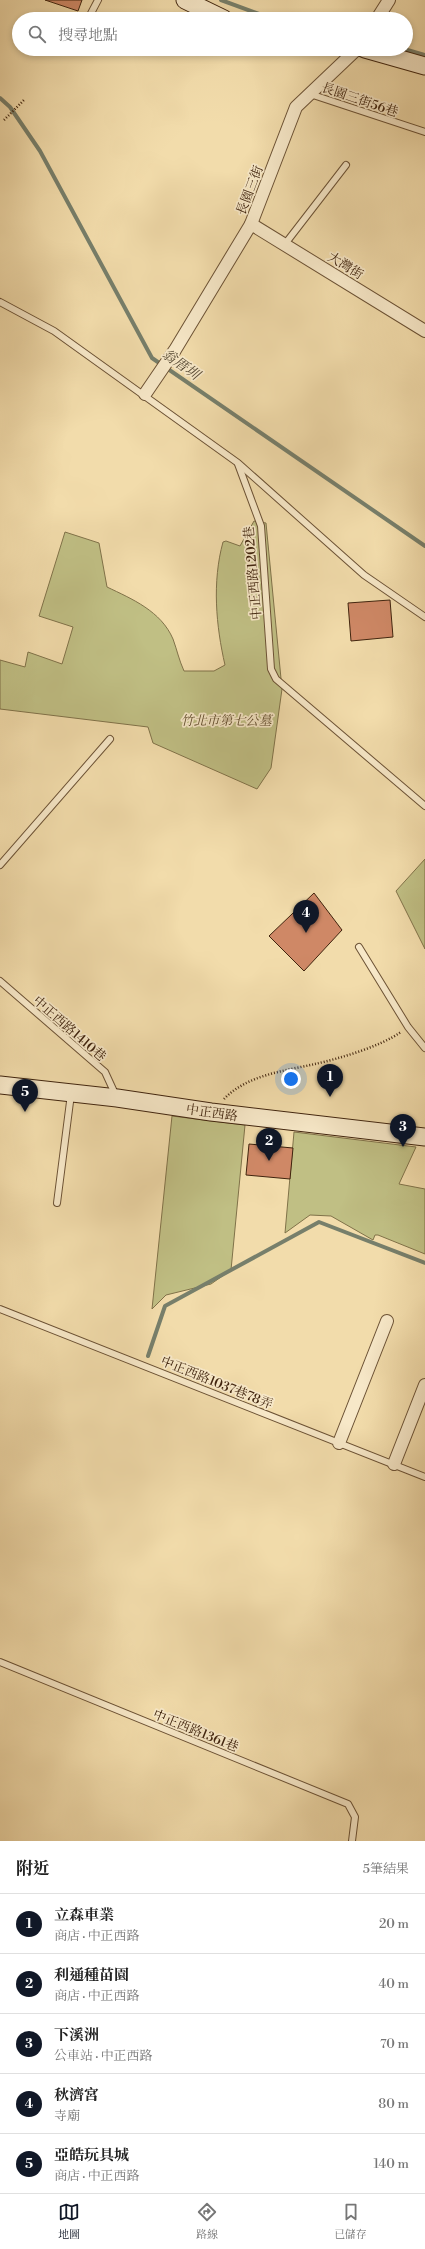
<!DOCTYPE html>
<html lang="zh-TW">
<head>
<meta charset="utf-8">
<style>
  body { margin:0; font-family:"Libre Bodoni","Noto Serif TC",serif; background:#f6f6f6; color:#222 }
  .you { position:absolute; left:291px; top:1079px; width:14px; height:14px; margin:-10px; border:3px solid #fff; border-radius:50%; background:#1a73e8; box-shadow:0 0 0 6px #1a73e833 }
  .badge { display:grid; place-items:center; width:26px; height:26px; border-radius:50%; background:#111827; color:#fff; font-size:13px; font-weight:700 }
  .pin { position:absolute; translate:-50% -33px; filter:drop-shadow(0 1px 2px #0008) }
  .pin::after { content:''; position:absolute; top:21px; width:14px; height:12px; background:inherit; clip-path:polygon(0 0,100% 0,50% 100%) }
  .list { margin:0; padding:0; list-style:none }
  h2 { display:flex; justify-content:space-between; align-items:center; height:52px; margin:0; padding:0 16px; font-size:17px }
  h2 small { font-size:13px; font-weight:400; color:#767676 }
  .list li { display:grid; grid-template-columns:26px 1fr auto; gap:12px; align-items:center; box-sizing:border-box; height:60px; padding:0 16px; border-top:1px solid #e0e0e0 }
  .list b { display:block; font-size:15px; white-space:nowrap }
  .list p { margin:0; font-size:13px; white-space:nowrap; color:#767676 }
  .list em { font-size:13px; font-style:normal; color:#767676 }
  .icon { flex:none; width:22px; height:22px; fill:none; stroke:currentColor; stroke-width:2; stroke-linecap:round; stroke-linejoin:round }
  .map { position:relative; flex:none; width:425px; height:1841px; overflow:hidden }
  .search { position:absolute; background:#fff; box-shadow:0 2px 6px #0003; left:12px; right:12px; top:12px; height:44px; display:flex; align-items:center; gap:10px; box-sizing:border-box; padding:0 14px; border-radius:22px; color:#767676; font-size:15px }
  .sheet { height:352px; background:#fff }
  nav { display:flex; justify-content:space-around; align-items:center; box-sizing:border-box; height:56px; border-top:1px solid #e0e0e0; background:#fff; font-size:11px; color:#767676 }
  nav a { display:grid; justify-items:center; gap:2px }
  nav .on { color:#111827 }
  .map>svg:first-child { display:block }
  .green { fill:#c0bf84; stroke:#807249 }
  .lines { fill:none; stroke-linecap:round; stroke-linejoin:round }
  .stream { stroke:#777f6b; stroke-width:4 }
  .building { fill:#cf8866; stroke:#40240e }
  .lane-casing { stroke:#6c5235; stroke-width:8 }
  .street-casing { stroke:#6c5235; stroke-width:14 }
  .secondary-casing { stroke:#40240e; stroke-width:19 }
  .path { stroke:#40240e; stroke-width:2.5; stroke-dasharray:1 2; stroke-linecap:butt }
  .lane { stroke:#f7e8c8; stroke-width:6 }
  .street { stroke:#f7e8c8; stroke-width:12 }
  .secondary { stroke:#f7e8c8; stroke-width:17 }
  .labels { text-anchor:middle; stroke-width:3.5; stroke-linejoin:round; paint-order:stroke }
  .street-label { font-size:13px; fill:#40240e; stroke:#f7e8c8 }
  .park-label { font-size:13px; font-style:italic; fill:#604b2c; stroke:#f7e8c8 }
  .water-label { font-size:14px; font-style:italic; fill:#574a35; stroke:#f7e8c8 }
</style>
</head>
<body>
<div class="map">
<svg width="425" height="1841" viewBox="0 0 425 1841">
  <rect width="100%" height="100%" fill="#f2dcab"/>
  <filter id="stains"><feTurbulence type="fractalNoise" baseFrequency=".005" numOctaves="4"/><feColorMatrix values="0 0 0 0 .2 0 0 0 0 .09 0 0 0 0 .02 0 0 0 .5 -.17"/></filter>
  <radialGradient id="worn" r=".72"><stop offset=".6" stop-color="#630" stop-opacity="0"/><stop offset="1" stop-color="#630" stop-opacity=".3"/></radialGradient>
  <g class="green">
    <path d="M254,521L266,523L282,689L271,768L257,789L153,743L148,727L0,709V660L25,667L28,652L62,664L73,627L39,616L65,532L99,543L107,587C132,599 161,611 173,639C177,650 179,660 184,671H214L225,665C216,626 212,582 223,542L226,541L240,546Z"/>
    <path d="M425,859V949L396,891Z"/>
    <path d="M172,1116L245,1125L231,1270L211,1284L166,1295L152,1309Z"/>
    <path d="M294,1132L416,1147L399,1184L425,1189V1254L378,1235H375L373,1240L331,1216L310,1215L285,1233Z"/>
  </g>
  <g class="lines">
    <g class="stream">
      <path d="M221,0L273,19"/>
      <path d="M404,49L425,55"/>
      <path d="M0,98L10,107L40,151L152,358L425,546"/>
      <path d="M148,1356L165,1306L319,1222L425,1263"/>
    </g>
  </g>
  <g class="building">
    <path d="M45,0H82L78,11Z"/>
    <path d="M390,600L393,637L351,641L348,603Z"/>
    <path d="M314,893L342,930L304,971L269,936Z"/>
    <path d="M249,1144L293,1148L290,1179L246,1175Z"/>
  </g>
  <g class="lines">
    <g class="lane-casing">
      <g id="lane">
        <path d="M88,19L98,0"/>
        <path d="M310,94L425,132"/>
        <path d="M285,244L346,165"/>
        <path d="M0,302L54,331L238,463L364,575L425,617"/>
        <path d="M238,464L261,526L271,669L276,679L425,806"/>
        <path d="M0,865L110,739"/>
        <path d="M359,947L408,1027L425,1048"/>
        <path d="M0,981L105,1072L116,1096"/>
        <path d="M57,1203L71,1094"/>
        <path d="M0,1309L425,1477"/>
        <path d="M0,1662L348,1804L355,1817L352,1841"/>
      </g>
    </g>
    <g class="street-casing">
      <g id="street">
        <path d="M377,19L389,0"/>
        <path d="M251,224L425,331"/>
        <path d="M145,394L175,350L251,224L296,107L357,49"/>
        <path d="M339,1443L387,1321"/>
        <path d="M394,1464L425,1385"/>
      </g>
    </g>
    <g class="secondary-casing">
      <g id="secondary">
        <path d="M185,0L224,19"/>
        <path d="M365,49L425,66"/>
        <path d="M0,1085L117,1098L211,1112L425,1137"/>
      </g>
    </g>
    <g class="path">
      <path d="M4,120L25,99"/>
      <path d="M224,1099C247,1075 284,1071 315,1064C341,1058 379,1047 401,1032"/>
    </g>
    <use href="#lane" class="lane"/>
    <use href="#street" class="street"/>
    <use href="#secondary" class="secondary"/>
  </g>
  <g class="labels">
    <g class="street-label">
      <text transform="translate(360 99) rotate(19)" y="5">長園三街56巷</text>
      <text transform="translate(249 190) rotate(-69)" y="5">長園三街</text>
      <text transform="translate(346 265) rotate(32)" y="5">大灣街</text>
      <text transform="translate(252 573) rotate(-95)" y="5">中正西路1202巷</text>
      <text transform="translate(70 1028) rotate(41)" y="5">中正西路1410巷</text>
      <text transform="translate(212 1112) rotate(8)" y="5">中正西路</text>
      <text transform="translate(217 1382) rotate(22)" y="5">中正西路1037巷78弄</text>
      <text transform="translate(196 1730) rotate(22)" y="5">中正西路1361巷</text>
    </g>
    <g class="park-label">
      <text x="226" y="725">竹北市第七公墓</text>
    </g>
    <g class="water-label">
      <text transform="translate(181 364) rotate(35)" y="5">翁厝圳</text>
    </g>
  </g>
  <rect width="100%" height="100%" filter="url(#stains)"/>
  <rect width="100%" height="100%" fill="url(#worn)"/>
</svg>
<div class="you"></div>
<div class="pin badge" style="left:330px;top:1097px">1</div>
<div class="pin badge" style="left:269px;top:1161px">2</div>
<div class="pin badge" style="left:403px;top:1147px">3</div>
<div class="pin badge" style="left:306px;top:933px">4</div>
<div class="pin badge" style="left:25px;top:1112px">5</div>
<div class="search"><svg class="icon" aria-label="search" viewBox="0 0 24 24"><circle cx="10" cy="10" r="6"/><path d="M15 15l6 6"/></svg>搜尋地點</div>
</div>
<section class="sheet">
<h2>附近<small>5筆結果</small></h2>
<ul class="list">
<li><span class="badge">1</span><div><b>立森車業</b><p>商店 · 中正西路</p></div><em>20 m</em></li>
<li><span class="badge">2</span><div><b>利通種苗園</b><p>商店 · 中正西路</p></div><em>40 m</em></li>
<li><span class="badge">3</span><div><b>下溪洲</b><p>公車站 · 中正西路</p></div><em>70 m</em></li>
<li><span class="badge">4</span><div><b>秋濟宮</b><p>寺廟</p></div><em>80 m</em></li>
<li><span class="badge">5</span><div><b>亞皓玩具城</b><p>商店 · 中正西路</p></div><em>140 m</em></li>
</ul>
</section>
<nav>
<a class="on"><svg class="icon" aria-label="map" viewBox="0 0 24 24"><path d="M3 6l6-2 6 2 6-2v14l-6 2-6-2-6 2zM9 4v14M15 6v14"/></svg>地圖</a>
<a><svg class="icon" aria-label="directions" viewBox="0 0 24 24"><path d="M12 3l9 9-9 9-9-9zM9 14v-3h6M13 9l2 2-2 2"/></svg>路線</a>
<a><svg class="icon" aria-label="saved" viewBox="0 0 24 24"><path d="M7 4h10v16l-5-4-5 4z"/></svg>已儲存</a>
</nav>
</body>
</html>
